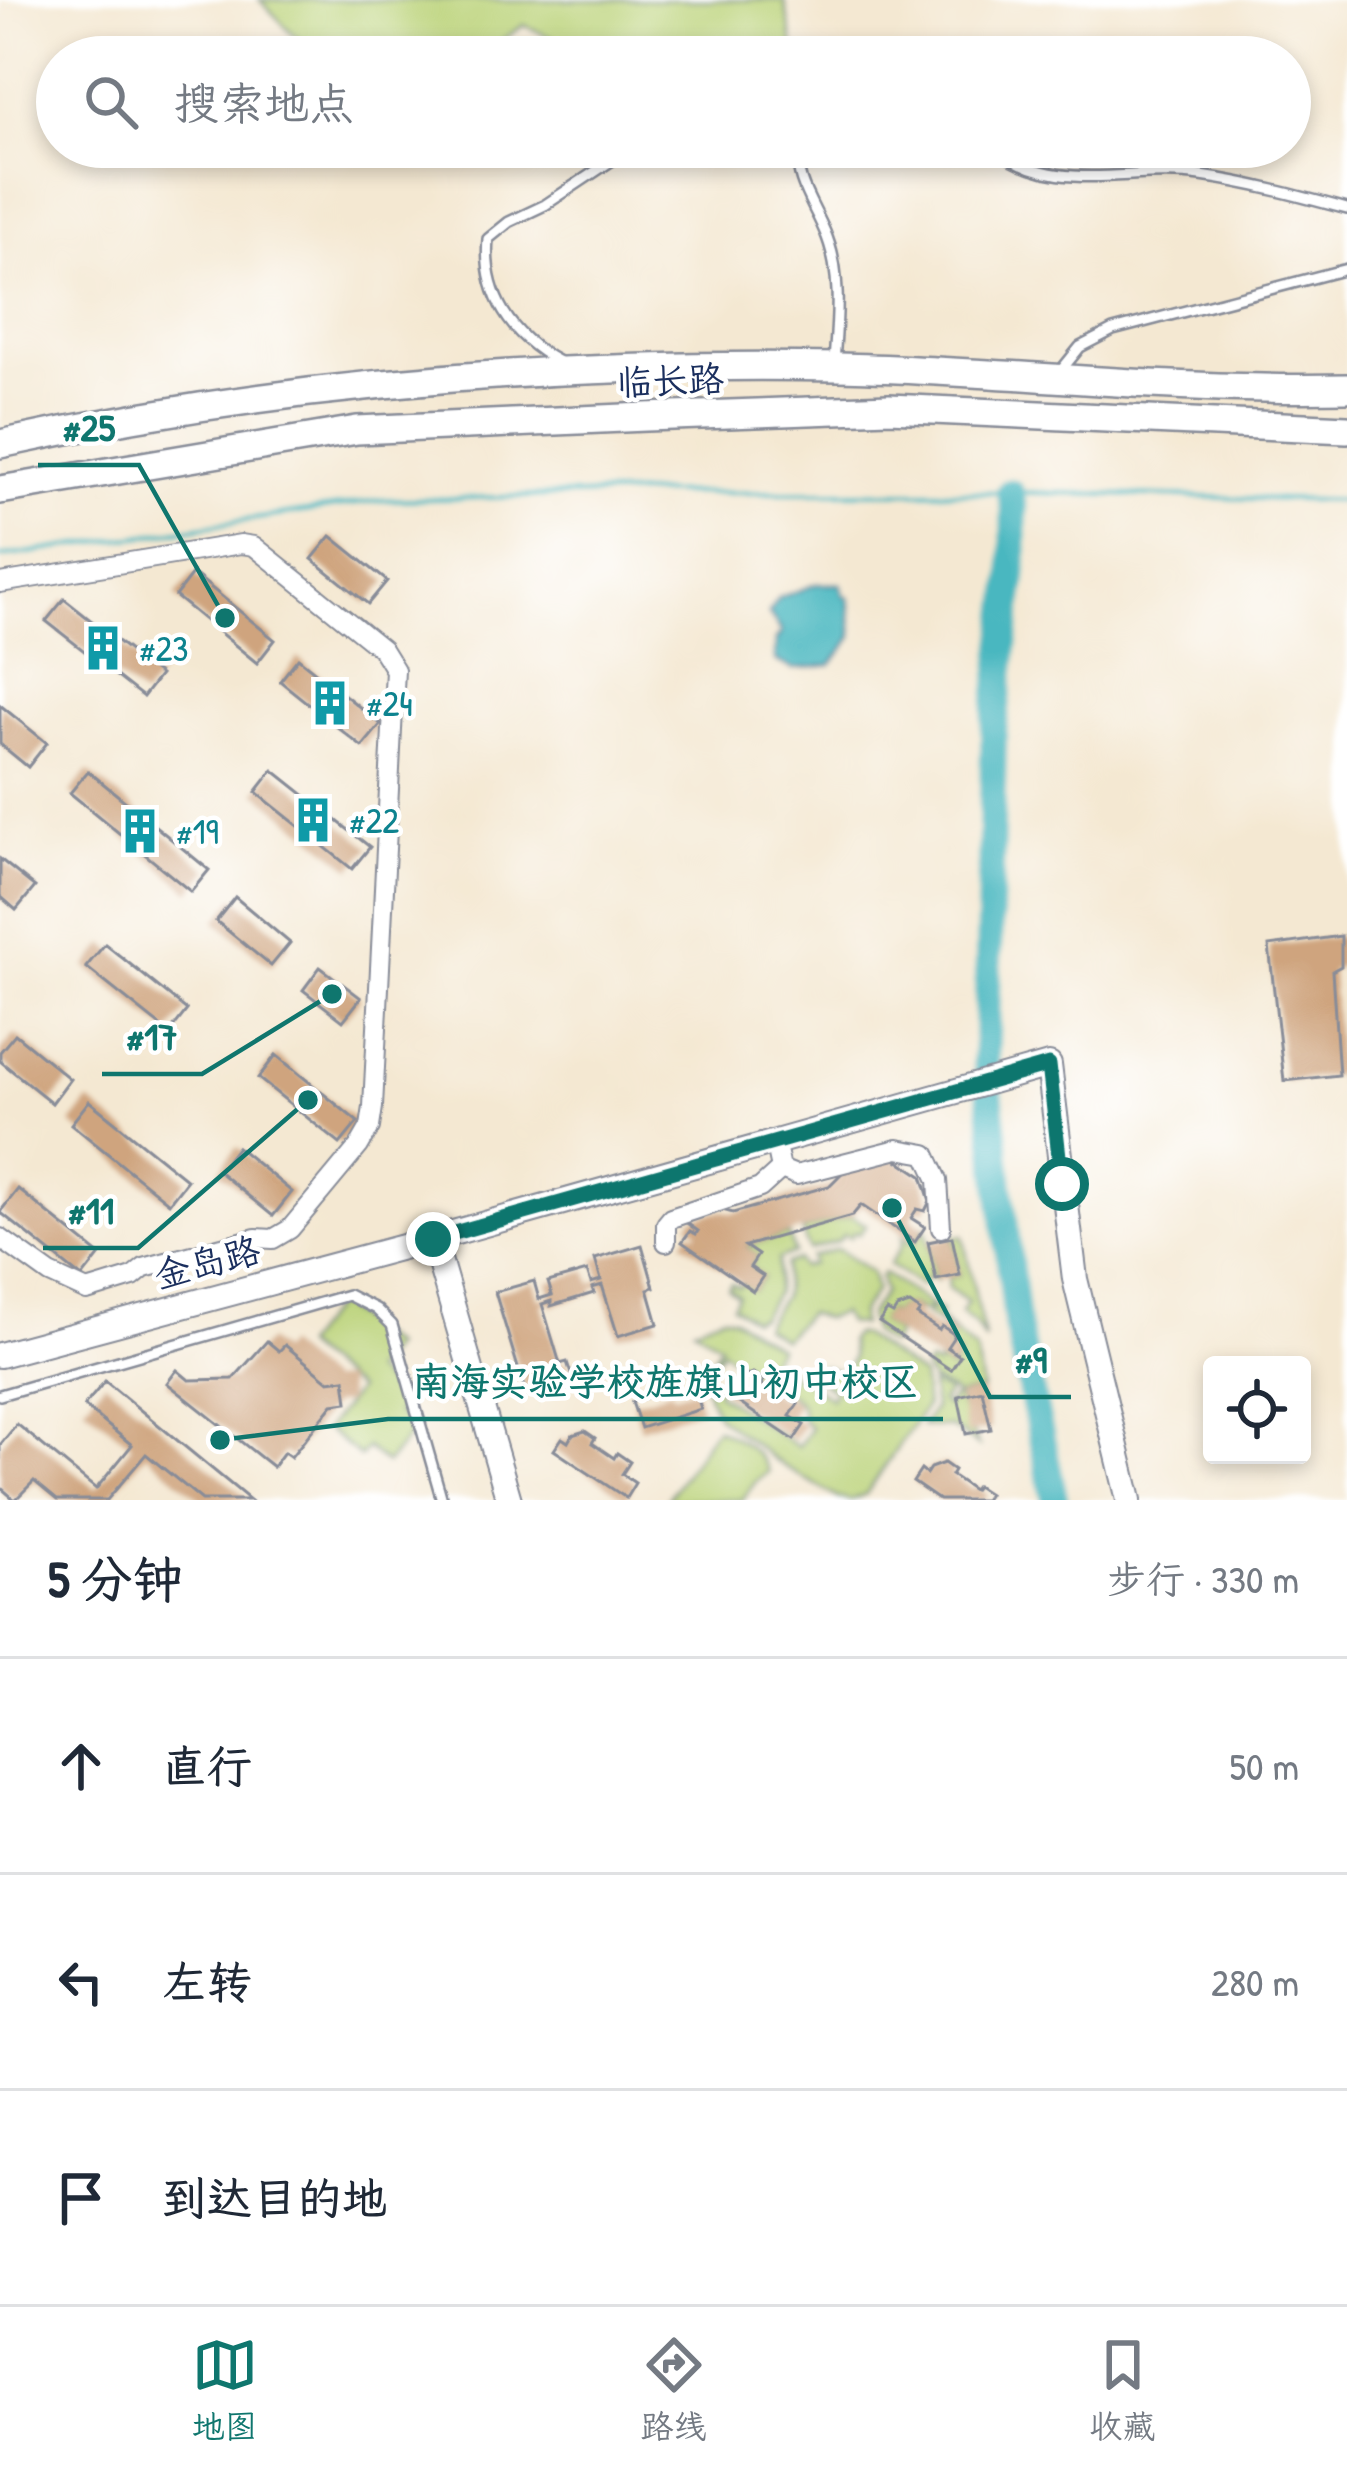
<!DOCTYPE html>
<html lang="zh">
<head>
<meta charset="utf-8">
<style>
  body { margin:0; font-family:"Patrick Hand","LXGW WenKai TC",sans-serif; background:#f6f6f7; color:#1f2937 }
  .controls { position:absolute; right:36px; bottom:36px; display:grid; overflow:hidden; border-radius:12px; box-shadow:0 6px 18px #0003 }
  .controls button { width:108px; height:108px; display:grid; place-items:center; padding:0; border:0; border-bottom:3px solid #e0e1e3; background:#fff; color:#1f2937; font:60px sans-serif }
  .stop { position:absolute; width:36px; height:36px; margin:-27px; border:9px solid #0f766e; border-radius:50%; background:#fff }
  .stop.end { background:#0f766e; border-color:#fff; box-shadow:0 3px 12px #0008 }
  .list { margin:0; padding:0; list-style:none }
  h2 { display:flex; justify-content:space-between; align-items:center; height:156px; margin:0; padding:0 48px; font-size:51px }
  h2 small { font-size:39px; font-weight:400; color:#747a83 }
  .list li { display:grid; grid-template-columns:78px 1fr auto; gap:36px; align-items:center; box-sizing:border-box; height:216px; padding:0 48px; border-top:3px solid #e0e1e3 }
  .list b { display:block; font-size:45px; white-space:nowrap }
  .list em { font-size:39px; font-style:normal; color:#747a83 }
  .icon { flex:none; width:66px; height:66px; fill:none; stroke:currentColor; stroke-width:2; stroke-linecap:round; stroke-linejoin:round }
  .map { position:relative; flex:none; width:1347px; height:1500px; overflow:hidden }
  .search { position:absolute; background:#fff; box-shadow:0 6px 18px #0003; left:36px; right:36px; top:36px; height:132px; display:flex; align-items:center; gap:30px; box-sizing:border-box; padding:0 42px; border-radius:66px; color:#747a83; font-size:45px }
  .sheet { height:804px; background:#fff }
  nav { display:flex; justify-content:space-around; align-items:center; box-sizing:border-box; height:168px; border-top:3px solid #e0e1e3; background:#fff; font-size:33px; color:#747a83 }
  nav a { display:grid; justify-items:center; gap:6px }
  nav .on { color:#0f766e }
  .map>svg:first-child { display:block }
  .green { fill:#bad277; stroke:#6a806a; stroke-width:3 }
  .water { fill:#48b7c0; stroke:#32738f; stroke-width:3 }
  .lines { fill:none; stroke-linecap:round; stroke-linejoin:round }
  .stream { stroke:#48b7c0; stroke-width:4.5 }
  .river { stroke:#48b7c0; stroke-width:27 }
  .building { fill:#cfa47e }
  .service-casing { stroke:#888c98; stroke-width:14 }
  .minor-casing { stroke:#888c98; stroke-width:22 }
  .tertiary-casing { stroke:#888c98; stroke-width:28 }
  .secondary-casing { stroke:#888c98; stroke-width:32 }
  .service { stroke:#fff; stroke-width:9 }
  .minor { stroke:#fff; stroke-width:18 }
  .tertiary { stroke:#fff; stroke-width:24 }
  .secondary { stroke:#fff; stroke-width:27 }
  .route { stroke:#0f766e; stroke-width:15 }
  .labels { text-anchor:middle; stroke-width:9; stroke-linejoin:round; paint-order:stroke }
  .street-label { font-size:36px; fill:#1b2f5e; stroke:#fff }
  .culture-label { font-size:36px; fill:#0d838f; stroke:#fff; text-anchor:start }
  .leader { fill:none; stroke:#0f766e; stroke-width:4.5 }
  .callout-dot { fill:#0f766e; stroke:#fff; stroke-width:4.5 }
  .callout-label { font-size:39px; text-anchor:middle; font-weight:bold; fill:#0f766e; stroke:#fff; stroke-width:9; stroke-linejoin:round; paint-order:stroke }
</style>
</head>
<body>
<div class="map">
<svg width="1347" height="1500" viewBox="0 0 1347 1500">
  <rect width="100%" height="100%" fill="#fff"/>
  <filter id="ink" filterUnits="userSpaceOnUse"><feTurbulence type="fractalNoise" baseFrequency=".00833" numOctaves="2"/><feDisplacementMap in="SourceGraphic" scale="24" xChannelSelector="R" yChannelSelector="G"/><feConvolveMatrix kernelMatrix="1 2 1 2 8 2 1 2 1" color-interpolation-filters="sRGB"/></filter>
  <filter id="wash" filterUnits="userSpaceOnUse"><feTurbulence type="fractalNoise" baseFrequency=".004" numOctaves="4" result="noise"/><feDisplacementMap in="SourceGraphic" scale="48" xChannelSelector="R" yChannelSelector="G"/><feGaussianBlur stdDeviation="2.7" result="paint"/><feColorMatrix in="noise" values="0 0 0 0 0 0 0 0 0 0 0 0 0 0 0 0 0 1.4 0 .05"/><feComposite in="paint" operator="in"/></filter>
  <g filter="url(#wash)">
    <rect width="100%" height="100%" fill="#f4e8d2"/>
    <g class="green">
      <path d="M260,0H784L796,57H592L524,25L478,57H324L293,34Z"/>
      <path d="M852,1216L866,1225L859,1234L854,1232L850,1237L844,1234L838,1241L808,1250L802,1230Z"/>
      <path d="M925,1227L936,1280L929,1275L921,1286L889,1265L902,1245V1237L914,1245Z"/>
      <path d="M788,1234L794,1253L778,1259L776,1293L760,1317L752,1319L732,1305L738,1295L728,1288L731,1283L739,1287L742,1283L753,1290L763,1277L750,1267L757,1255L745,1246Z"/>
      <path d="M963,1236L985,1341L974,1323L961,1313L968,1302L948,1288L949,1277L960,1275L952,1237Z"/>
      <path d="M837,1249L871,1272L876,1290L860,1313L861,1325L847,1323L840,1313L825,1319L807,1313L783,1339L763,1326L783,1296L785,1264L797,1260L801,1267L812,1264L810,1257Z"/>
      <path d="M883,1273L930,1305L925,1312L910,1304L897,1308L893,1314L887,1311L880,1322L897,1334L890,1345L872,1333L868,1315L884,1292L880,1277Z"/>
      <path d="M336,1303L392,1347L372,1372L406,1400L397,1413L415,1428L386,1464L367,1448L360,1457L326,1429L357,1390L302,1346Z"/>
      <path d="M933,1306L941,1312L938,1318L976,1352L982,1390L956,1396L978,1445L950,1427L922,1426L934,1408L931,1384L948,1392L941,1402L946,1406L955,1394L931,1380L925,1369L929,1363L936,1367L939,1362L951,1370L960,1356L947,1347L954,1334L927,1315Z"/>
      <path d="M722,1315L732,1317L778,1347L770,1359L787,1370L778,1385L753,1373L736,1384L727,1376L736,1361L722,1350L705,1375L718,1388L717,1393L798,1447L811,1428L803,1421L800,1403L783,1389L793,1373L831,1398L835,1391L814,1377L822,1366L837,1371L848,1367L852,1356L849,1340L854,1334L861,1335L922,1376L926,1406L866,1494L851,1500L838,1498L782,1465L718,1417L696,1366L702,1358L711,1360L720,1345L694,1327Z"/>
      <path d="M715,1428C735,1436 763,1453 768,1472L756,1481L742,1500H667Z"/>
    </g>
    <path class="water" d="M817,584H841L844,596L849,598L853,637L831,665L793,669L775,660L776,640L782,632L769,614L778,598Z"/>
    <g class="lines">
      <path class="stream" d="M0,557L382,500L675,493L1010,492L1347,501"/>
      <path class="river" d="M1010,492L1014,508V573L994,728L986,1061L1017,1326L1055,1500"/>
    </g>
    <g id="blocks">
      <g class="building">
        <path d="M331,536L387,581L368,604L312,559Z"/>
        <path d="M193,573L275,640L257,663L175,596Z"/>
        <path d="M64,599L160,675L143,697L46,621Z"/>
        <path d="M298,658L381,724L362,747L280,681Z"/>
        <path d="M0,705L47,743L28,767L0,744Z"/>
        <path d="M273,770L370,847L352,869L256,792Z"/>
        <path d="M88,771L209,870L191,892L70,793Z"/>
        <path d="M0,859L35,887L16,910L0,896Z"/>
        <path d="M235,897L290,943L271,966L216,921Z"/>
        <path d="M1341,936V966L1332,971L1339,1075L1284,1081L1269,946Z"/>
        <path d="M105,944L187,1010L169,1033L86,967Z"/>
        <path d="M320,967L361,998L343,1021L303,990Z"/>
        <path d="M15,1034L70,1079L52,1103L0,1061V1052Z"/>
        <path d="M276,1055L358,1122L340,1144L258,1078Z"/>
        <path d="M89,1101L187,1180L169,1203L71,1124Z"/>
        <path d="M237,1147L292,1192L273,1216L218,1171Z"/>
        <path d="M893,1157L922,1176L930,1201L925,1211L917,1209L911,1218L925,1227L915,1242L861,1205L852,1216L745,1246L758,1255L750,1267L763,1276L753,1291L682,1242L690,1231L696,1234L698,1231L688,1224L693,1218L722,1210L733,1213L829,1186L844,1171Z"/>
        <path d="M18,1189L100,1255L82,1278L0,1212Z"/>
        <path d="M952,1237L960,1275L936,1280L928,1242Z"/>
        <path d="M642,1245L654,1287L648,1289L658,1324L618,1336L602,1285L592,1288L594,1293L551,1306V1301L542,1304L560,1364L567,1362L572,1377L525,1391L495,1292L534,1281L539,1299L552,1295L548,1282L587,1271L591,1283L601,1280L595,1259Z"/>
        <path d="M910,1304L920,1311L917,1315L939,1330L942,1326L955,1335L947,1347L960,1356L951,1370L879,1322L887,1311L893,1314L897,1308Z"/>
        <path d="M267,1341L279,1351L285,1345L329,1381L345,1379L348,1402L333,1404L291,1457L284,1452L273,1467L167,1383L177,1370L189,1380L233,1379Z"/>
        <path d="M753,1373L764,1380L761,1385L783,1400L786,1395L798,1404L790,1416L804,1425L794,1440L723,1392L731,1380L736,1384L740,1377Z"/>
        <path d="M105,1381L250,1500H202L146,1454L107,1500H57L34,1481L15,1500L0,1487V1445L17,1424L96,1489L132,1445L84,1406Z"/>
        <path d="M695,1388L701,1409L641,1428L632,1402L671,1390L673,1395Z"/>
        <path d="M982,1390L991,1429L966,1434L958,1396Z"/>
        <path d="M585,1431L595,1438L592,1443L614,1458L617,1453L630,1462L622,1474L635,1483L626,1498L554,1450L562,1438L568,1442L572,1435Z"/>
        <path d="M944,1463L954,1470L951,1475L973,1490L976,1486L988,1494L984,1500H939L913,1482L921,1470L926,1474L930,1468Z"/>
      </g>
    </g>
  </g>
  <g filter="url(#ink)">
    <use href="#blocks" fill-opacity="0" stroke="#888c98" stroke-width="3"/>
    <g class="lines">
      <g class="service-casing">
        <g id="service">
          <path d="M798,147C794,183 815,205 827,237C842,277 837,320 834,362"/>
          <path d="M994,147C1056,197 1128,166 1201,176C1251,183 1299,196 1347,209"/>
          <path d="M559,362C511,336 483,295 488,239L509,222L545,205L632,147"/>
          <path d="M1059,373L1080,347L1113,330L1347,269"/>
          <path d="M0,1395L348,1295L376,1309L392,1325L442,1500"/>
        </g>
      </g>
      <g class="minor-casing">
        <g id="minor">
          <path d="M0,583L241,544L254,546L382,649L395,670L373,1107L370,1127L359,1146L290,1229L273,1239L256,1238L144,1268L133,1277L87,1291L50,1274L0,1238"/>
          <path d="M775,1141L781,1169L796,1175L898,1149L926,1154L938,1180L941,1228"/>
          <path d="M666,1242V1224L671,1218L760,1188L781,1169"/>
        </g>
      </g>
      <g class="tertiary-casing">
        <g id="tertiary">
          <path d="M433,1239L509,1500"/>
          <path d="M0,1355L421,1242L1049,1065L1075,1279L1129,1500"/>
        </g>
      </g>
      <g class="secondary-casing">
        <g id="secondary">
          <path d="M0,444C272,384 560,362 839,367C1008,371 1178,392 1347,388"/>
          <path d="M0,490L357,430L646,417L889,408L1347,429"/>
        </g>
      </g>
      <use href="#service" class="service"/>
      <use href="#minor" class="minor"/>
      <use href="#tertiary" class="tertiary"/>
      <use href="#secondary" class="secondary"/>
    </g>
  </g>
  <g class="lines" filter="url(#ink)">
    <path class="route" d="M433,1239L1049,1065L1062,1184"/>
  </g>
  <defs>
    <g id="building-bare" transform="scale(3.6)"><path d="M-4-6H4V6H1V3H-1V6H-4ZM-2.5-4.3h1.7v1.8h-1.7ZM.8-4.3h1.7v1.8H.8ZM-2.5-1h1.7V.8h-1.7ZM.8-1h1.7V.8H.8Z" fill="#0f9aa8" stroke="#fff" stroke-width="2.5" paint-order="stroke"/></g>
  </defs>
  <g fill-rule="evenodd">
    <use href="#building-bare" x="103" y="648"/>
    <use href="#building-bare" x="330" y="703"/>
    <use href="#building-bare" x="313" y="820"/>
    <use href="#building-bare" x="140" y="831"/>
  </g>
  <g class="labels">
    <g class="street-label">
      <text transform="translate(670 380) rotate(-2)" y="13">临长路</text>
      <text transform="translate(207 1262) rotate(-15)" y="13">金岛路</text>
    </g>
    <g class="culture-label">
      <text x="139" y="661">#23</text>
      <text x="366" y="716">#24</text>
      <text x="349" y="833">#22</text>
      <text x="176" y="844">#19</text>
    </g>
  </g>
  <path class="leader" d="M225 618L139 465H38M332 994L202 1074H102M308 1100L138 1248H43M892 1208L990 1397H1071M220 1440L388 1419H943"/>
  <g class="callout-dot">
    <circle cx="225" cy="618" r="12"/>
    <circle cx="332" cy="994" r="12"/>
    <circle cx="308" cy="1100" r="12"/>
    <circle cx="892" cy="1208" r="12"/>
    <circle cx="220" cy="1440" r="12"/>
  </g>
  <g class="callout-label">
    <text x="89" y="441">#25</text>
    <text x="152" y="1050">#17</text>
    <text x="91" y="1224">#11</text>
    <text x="1031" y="1373">#9</text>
    <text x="665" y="1395">南海实验学校旌旗山初中校区</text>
  </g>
</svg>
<div class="controls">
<button><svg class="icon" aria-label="locate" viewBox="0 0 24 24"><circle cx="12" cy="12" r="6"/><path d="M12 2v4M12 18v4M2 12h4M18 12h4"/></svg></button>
</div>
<div class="stop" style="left:1062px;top:1184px"></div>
<div class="stop end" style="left:433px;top:1239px"></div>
<div class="search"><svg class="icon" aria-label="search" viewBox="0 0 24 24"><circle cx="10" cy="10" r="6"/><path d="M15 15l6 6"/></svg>搜索地点</div>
</div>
<section class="sheet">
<h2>5 分钟<small>步行 · 330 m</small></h2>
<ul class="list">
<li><svg class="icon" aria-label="ahead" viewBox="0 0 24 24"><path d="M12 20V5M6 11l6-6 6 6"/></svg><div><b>直行</b></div><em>50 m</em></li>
<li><svg class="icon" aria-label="left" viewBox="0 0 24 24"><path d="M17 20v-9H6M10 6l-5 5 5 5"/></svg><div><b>左转</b></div><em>280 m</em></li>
<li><svg class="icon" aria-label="arrive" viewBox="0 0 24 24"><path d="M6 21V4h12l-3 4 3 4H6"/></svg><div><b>到达目的地</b></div></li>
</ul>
</section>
<nav>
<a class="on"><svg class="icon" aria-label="map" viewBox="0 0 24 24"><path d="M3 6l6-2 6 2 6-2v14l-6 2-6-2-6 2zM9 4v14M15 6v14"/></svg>地图</a>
<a><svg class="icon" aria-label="directions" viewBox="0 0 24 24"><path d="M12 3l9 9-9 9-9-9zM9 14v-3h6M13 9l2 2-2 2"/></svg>路线</a>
<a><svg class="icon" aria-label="saved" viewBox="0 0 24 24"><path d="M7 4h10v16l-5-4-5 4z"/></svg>收藏</a>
</nav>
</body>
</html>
